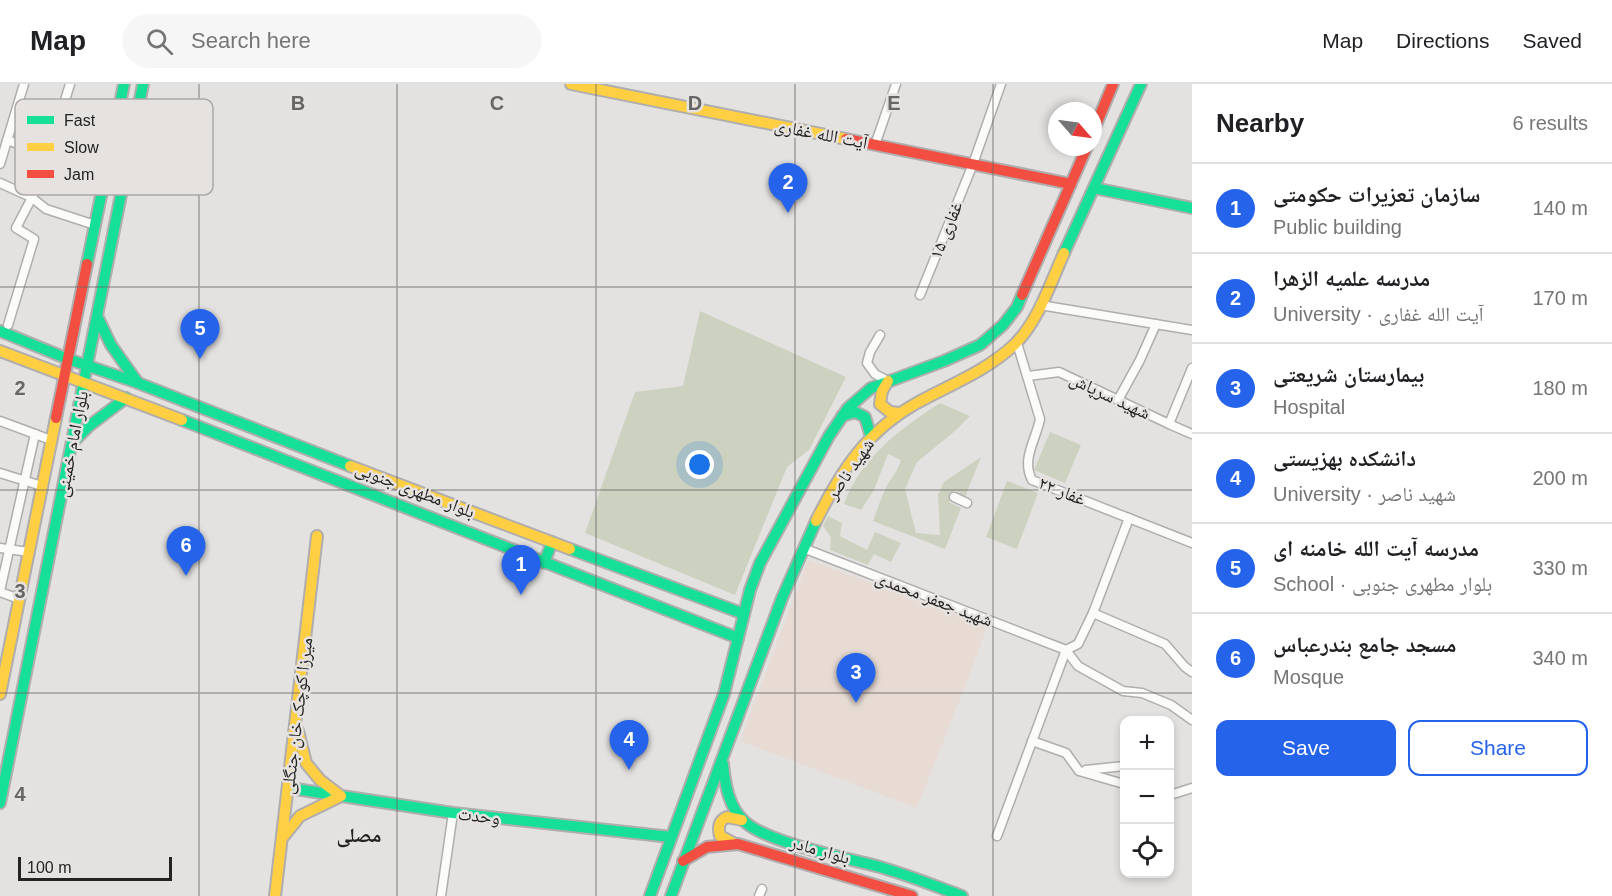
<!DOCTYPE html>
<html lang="en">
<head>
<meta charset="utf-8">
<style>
  body { margin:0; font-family:Arial,"Noto Naskh Arabic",sans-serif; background:#f6f6f6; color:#202124 }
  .controls { position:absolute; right:18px; bottom:18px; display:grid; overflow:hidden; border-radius:12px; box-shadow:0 3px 9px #0003 }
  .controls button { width:54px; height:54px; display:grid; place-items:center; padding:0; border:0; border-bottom:2px solid #e0e0e0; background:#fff; color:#202124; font:30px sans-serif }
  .compass { position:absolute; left:1048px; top:18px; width:54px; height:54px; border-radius:50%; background:#fff; box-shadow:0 3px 9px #0003; rotate:118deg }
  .scale { position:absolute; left:18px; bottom:15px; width:154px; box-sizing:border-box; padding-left:6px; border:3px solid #242322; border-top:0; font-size:16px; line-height:21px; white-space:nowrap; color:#242322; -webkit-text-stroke:4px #e5e2e0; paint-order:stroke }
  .you { position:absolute; left:700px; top:381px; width:21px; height:21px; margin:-15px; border:4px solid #fff; border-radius:50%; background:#1a73e8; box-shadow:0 0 0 9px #1a73e833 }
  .badge { display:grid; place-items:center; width:39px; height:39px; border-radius:50%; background:#2563eb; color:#fff; font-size:20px; font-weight:700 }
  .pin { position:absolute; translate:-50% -50px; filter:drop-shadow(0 2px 3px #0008) }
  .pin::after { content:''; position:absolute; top:32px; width:21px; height:18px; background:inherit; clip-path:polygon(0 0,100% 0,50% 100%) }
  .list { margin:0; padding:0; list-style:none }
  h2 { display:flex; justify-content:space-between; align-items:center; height:78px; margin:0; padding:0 24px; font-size:26px }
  h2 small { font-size:20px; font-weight:400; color:#757577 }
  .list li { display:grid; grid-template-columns:39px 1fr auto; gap:18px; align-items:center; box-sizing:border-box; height:90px; padding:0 24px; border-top:2px solid #e0e0e0 }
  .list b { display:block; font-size:22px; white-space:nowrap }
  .list p { margin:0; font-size:20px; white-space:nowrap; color:#757577 }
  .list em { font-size:20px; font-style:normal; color:#757577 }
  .actions { display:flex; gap:12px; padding:18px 24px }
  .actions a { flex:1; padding:14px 0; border:2px solid #2563eb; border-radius:12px; text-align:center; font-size:21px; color:#2563eb }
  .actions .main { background:#2563eb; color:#fff }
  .icon { flex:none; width:33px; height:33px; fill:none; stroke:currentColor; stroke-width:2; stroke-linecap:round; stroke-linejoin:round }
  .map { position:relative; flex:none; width:1192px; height:812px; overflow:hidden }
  header { display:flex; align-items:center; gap:36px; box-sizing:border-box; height:84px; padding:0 30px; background:#fff; border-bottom:2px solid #e0e0e0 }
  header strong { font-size:28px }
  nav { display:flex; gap:33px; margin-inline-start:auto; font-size:21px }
  .search { width:420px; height:54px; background:#f6f6f6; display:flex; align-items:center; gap:15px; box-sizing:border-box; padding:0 21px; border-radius:33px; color:#757577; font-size:22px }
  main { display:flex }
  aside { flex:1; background:#fff }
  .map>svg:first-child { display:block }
  .medical { fill:#e7dbd3 }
  .green { fill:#ccd2bf }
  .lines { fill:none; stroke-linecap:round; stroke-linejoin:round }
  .street-casing { stroke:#afadad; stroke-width:11 }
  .fast-casing { stroke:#afadad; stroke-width:14 }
  .slow-casing { stroke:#afadad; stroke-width:14 }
  .jam-casing { stroke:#afadad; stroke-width:14 }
  .street { stroke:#fbfbfa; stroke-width:8 }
  .fast { stroke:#16e098; stroke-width:10 }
  .slow { stroke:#ffcf43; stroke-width:10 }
  .jam { stroke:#f24e42; stroke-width:10 }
  .grid { fill:none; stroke:#676665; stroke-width:1.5; stroke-opacity:0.55 }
  .labels { text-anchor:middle; stroke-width:5; stroke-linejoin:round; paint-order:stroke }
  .street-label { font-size:18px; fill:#242322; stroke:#e5e2e0 }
  .neighbourhood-label { font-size:20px; font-weight:bold; fill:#242322; stroke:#e5e2e0 }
  .key { fill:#e5e2e0; stroke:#aba9a7; stroke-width:1.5 }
  .key-label { font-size:16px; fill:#242322 }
  .grid-label { font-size:20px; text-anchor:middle; font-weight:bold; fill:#676665; stroke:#e5e2e0; stroke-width:5; stroke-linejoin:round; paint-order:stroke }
</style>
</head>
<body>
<header>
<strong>Map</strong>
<div class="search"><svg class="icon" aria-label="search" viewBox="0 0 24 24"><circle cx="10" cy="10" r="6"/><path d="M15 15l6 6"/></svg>Search here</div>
<nav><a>Map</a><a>Directions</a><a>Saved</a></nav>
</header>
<main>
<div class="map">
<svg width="1192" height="812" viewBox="0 0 1192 812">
  <rect width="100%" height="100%" fill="#e4e2e1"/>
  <path class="medical" d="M808,476L987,542L973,582L917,724L740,657Z"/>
  <g class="green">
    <path d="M700,227L846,293L809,366L787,383L735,511L585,449L635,308L683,302Z"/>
    <path d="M940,319L970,332L955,347L917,378L905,405L916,449L940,451L938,411L944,398L981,373L965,413L954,406L949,418L961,424L945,465L873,437C878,424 882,410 889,398C894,391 898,385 901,376L888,370L874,406L861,426L844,420C862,372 899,346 940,319Z"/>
    <path d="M1050,348L1081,361L1065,399L1034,386Z"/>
    <path d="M1007,397L1038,409L1017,465L986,453Z"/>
    <path d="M828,432L842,439L840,452L867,466L875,448L901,459L891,478L874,470L868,481L830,466L831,453L823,442Z"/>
  </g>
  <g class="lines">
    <g class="street-casing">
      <g id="street">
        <path d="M7,56L49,71"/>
        <path d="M875,61L896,0"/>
        <path d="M0,80L24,0"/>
        <path d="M0,99L31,113L46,125L95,141"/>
        <path d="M920,211L973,80L1001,0"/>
        <path d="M1040,221L1192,246"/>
        <path d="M8,241L34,155L16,144L39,100L70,0"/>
        <path d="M880,251L870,268L867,279L875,290L888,297"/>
        <path d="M1017,259L1040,335C1036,356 1021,375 1032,396L1192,459"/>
        <path d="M1028,292L1059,288L1169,340L1192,284"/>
        <path d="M1118,316L1140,276L1156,240"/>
        <path d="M0,337L51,356"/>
        <path d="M1169,340L1192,350"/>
        <path d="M0,389L42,402"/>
        <path d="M954,413L967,419"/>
        <path d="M0,464L29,468"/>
        <path d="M803,464L1066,566L1078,582L1123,607L1142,609L1171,621L1192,636"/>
        <path d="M0,507L35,350"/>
        <path d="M0,508L19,515"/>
        <path d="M1093,529L1165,560L1185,583L1192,588"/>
        <path d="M1032,657L1066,669L1079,687L1124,700"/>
        <path d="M1086,686L1124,682"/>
        <path d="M1170,711L1192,704"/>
        <path d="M997,752L1066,566L1078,560L1093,529L1129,434"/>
        <path d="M441,812L453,729"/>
        <path d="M759,812L762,805"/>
      </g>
    </g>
    <g class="fast-casing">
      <g id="fast">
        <path d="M1094,104L1192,124"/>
        <path d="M1064,169L1141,0"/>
        <path d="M87,180L124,0"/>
        <path d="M98,234L111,261L138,299"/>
        <path d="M0,247L68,275L138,299L350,382"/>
        <path d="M842,332L855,328L865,333L871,353"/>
        <path d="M182,336L738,554"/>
        <path d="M72,359L89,342L126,314"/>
        <path d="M570,465L744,530"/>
        <path d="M544,479L552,458"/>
        <path d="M723,680C725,701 729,724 745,738C768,759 847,774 880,783C908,791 935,802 962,812"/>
        <path d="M289,704L453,729L671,753"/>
        <path d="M0,719L143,0"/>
        <path d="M650,812L724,610L750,506L760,479L829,352L848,324L871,304L944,277L980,261L1003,241L1017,223L1022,211"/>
        <path d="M671,812L782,514L816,437"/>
      </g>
    </g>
    <g class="slow-casing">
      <g id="slow">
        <path d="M571,0L846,55"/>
        <path d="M0,267L182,336"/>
        <path d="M888,297L882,307L880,320L890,328L900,329"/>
        <path d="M350,382L570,465"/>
        <path d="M816,437C841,387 866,348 915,320C949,301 985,288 1014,261C1038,238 1050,200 1064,169"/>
        <path d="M0,610L56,334"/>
        <path d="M284,752L300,732L341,712L320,696L306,679L298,647"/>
        <path d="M733,759L720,752C718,744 718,737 727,733L742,736"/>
        <path d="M275,812L317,452"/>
      </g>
    </g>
    <g class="jam-casing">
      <g id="jam">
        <path d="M1093,48L1113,0"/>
        <path d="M846,55L1071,100"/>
        <path d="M1022,211L1087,63"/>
        <path d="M56,334L87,180"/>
        <path d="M683,777L707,763L738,760L912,812"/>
      </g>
    </g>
    <use href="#street" class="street"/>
    <use href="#fast" class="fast"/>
    <use href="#slow" class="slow"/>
    <use href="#jam" class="jam"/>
  </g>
  <path class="grid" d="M199,0V812M397,0V812M596,0V812M795,0V812M993,0V812M0,203H1192M0,406H1192M0,609H1192"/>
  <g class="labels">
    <g class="street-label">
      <text transform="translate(821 50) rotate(11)" y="6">آیت الله غفاری</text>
      <text transform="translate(946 146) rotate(-68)" y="6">غفاری ۱۵</text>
      <text transform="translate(1110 312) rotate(25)" y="6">شهید سرپاش</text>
      <text transform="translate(72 360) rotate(-79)" y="6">بلوار امام خمینی</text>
      <text transform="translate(850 385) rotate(-55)" y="6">شهید ناصر</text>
      <text transform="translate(415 406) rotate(21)" y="6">بلوار مطهری جنوبی</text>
      <text transform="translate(1062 407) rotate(22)" y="6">غفار ۲۲</text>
      <text transform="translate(934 515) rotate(21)" y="6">شهید جعفر محمدی</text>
      <text transform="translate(297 632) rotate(-83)" y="6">میرزا کوچک خان جنگلی</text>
      <text transform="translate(479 732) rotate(7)" y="6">وحدت</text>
      <text transform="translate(820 766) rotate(16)" y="6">بلوار مادر</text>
    </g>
    <g class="neighbourhood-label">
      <text x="359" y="758">مصلی</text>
    </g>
  </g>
  <rect x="15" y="15" width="198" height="96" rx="9" class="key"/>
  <rect x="27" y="32" width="27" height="8" fill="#16e098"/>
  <rect x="27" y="59" width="27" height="8" fill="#ffcf43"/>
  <rect x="27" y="86" width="27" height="8" fill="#f24e42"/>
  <g class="key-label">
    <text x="64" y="42">Fast</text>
    <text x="64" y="69">Slow</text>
    <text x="64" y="96">Jam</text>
  </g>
  <g class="grid-label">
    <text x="298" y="26">B</text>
    <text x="497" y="26">C</text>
    <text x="695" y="26">D</text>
    <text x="894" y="26">E</text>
    <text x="20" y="311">2</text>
    <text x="20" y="514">3</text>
    <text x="20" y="717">4</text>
  </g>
</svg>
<div class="controls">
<button>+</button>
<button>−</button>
<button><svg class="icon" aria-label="locate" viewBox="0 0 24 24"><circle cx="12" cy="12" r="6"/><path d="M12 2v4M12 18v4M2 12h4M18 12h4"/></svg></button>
</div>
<svg class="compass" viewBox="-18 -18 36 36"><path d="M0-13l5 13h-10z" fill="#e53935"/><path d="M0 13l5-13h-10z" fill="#757577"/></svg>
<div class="scale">100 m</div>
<div class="you"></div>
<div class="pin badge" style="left:521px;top:511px">1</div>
<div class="pin badge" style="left:788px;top:129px">2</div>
<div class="pin badge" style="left:856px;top:619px">3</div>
<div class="pin badge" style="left:629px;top:686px">4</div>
<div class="pin badge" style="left:200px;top:275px">5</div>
<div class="pin badge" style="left:186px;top:492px">6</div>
</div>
<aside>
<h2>Nearby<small>6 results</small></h2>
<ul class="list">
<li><span class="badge">1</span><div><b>سازمان تعزیرات حکومتی</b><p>Public building</p></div><em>140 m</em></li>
<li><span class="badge">2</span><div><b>مدرسه علمیه الزهرا</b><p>University · آیت الله غفاری</p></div><em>170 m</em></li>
<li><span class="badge">3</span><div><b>بیمارستان شریعتی</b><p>Hospital</p></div><em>180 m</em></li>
<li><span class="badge">4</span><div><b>دانشکده بهزیستی</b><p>University · شهید ناصر</p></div><em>200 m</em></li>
<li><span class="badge">5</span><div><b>مدرسه آیت الله خامنه ای</b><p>School · بلوار مطهری جنوبی</p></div><em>330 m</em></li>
<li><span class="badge">6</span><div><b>مسجد جامع بندرعباس</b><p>Mosque</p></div><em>340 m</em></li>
</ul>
<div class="actions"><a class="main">Save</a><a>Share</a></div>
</aside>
</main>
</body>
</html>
